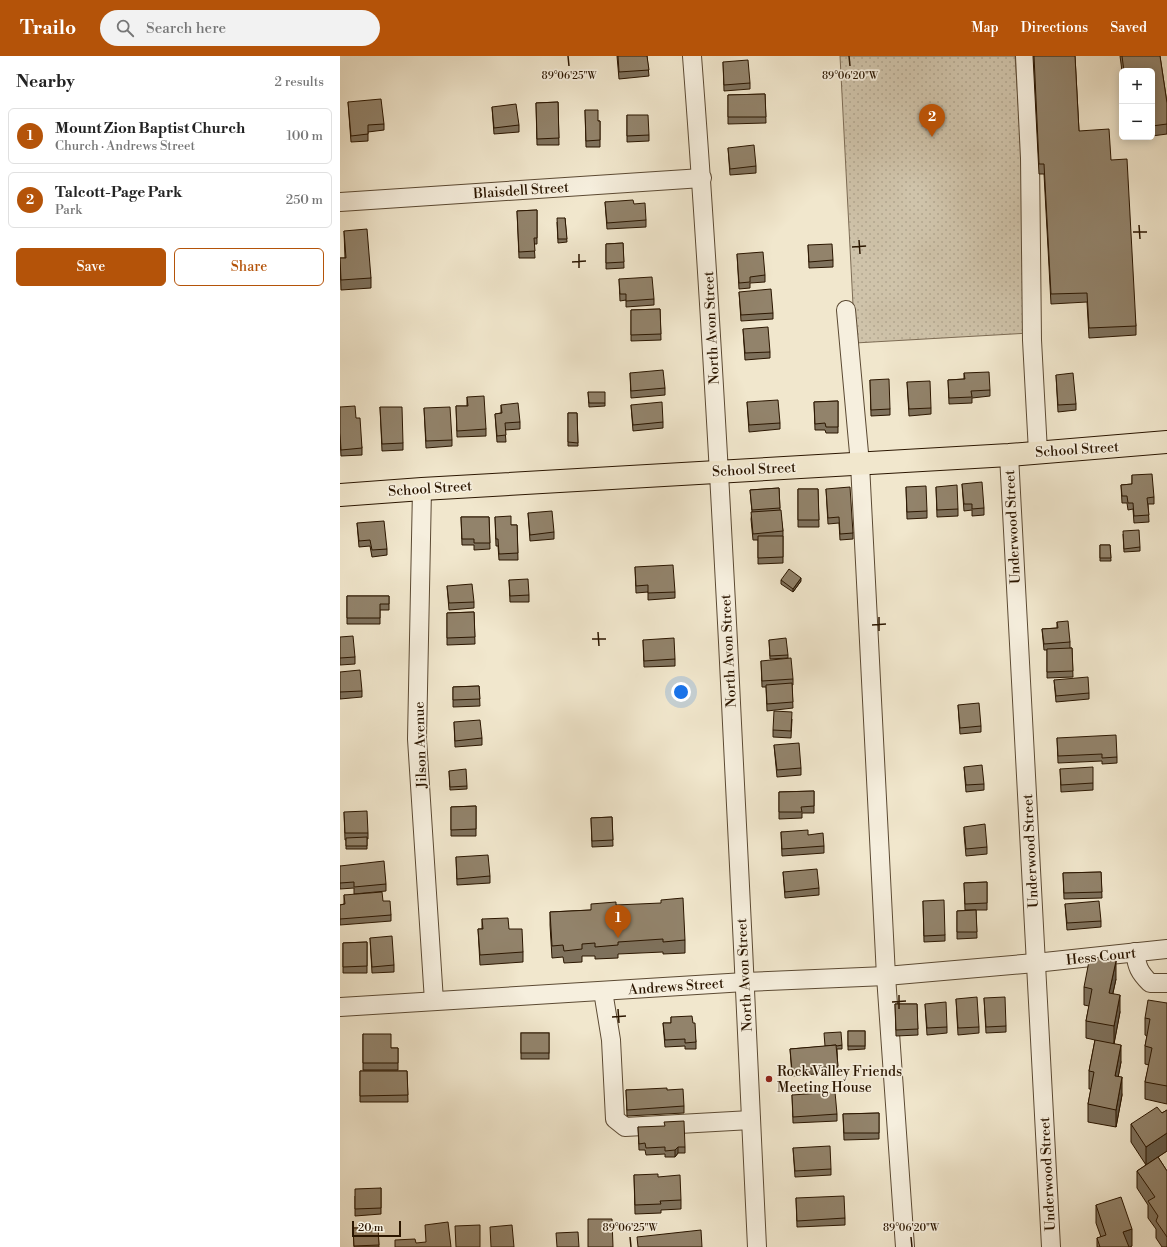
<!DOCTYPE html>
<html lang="en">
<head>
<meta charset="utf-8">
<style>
  body { margin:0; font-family:"Libre Bodoni",serif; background:#f2f2f2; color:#222 }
  .controls { position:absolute; right:12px; top:12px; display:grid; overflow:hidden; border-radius:6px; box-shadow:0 2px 10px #0003 }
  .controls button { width:36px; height:36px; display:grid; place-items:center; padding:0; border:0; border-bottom:1px solid #e0e0e0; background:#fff; color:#222; font:20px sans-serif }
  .scale { position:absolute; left:12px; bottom:10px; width:49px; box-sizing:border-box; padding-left:4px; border:2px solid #2b1600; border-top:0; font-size:11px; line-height:14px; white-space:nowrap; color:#2b1600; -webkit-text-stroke:3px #f6efde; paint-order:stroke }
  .you { position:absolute; left:341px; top:636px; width:14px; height:14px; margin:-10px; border:3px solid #fff; border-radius:50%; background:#1a73e8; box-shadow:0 0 0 6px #1a73e833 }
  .badge { display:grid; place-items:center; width:26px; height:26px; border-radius:50%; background:#b45309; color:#fff; font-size:13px; font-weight:700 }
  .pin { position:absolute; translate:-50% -33px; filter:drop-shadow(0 1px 2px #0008) }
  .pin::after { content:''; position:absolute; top:21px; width:14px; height:12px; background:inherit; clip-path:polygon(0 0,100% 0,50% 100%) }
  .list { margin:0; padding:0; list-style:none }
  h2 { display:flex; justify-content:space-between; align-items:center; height:52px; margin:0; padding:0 16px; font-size:17px }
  h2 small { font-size:13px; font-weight:400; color:#767676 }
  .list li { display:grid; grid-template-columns:26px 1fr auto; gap:12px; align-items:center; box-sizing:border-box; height:56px; margin:0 8px 8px; padding:0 8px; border:1px solid #e0e0e0; border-radius:6px }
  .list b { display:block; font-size:15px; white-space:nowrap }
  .list p { margin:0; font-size:13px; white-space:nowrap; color:#767676 }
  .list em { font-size:13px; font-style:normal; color:#767676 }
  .actions { display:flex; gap:8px; padding:12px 16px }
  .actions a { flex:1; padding:9px 0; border:1px solid #b45309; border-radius:6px; text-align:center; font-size:14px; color:#b45309 }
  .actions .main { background:#b45309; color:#fff }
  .icon { flex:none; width:22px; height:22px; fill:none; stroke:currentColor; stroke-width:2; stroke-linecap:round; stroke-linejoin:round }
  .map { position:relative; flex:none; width:827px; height:1191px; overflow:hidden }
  header { display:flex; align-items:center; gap:24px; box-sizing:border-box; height:56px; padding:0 20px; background:#b45309; color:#fff }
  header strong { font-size:19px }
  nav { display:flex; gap:22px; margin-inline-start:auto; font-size:14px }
  .search { width:280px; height:36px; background:#f2f2f2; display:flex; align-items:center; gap:10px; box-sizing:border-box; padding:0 14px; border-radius:22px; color:#767676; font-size:15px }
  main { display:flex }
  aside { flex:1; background:#fff }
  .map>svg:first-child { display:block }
  .park { fill:url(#park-dots); stroke:#7d6c55 }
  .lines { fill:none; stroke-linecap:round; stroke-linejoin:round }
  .minor-casing { stroke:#5c4a33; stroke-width:20 }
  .major-casing { stroke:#2b1600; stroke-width:24 }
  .minor { stroke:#f6efde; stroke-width:18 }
  .major { stroke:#f1e7cd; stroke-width:22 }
  .wall { fill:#7e715c; stroke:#2b1600 }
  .shaded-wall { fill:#665c4b; stroke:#2b1600 }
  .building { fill:#92836b; stroke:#2b1600 }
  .ticks { fill:none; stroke:#2b1600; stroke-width:1.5 }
  .poi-dot { fill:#8f2418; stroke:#f6efde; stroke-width:1.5 }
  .labels { text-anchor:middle; stroke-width:3.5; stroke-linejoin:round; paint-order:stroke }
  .street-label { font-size:14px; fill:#2b1600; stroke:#f6efde }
  .poi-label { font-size:14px; fill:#2b1600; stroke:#f6efde; text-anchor:start }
  .ticks-label { font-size:10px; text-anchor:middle; fill:#2b1600; stroke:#f6efde; stroke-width:3.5; stroke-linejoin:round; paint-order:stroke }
</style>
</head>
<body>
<header>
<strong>Trailo</strong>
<div class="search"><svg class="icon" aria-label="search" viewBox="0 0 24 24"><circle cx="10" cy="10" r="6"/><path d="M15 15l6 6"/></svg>Search here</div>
<nav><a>Map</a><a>Directions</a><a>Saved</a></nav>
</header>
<main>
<aside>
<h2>Nearby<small>2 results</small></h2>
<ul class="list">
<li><span class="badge">1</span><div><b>Mount Zion Baptist Church</b><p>Church · Andrews Street</p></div><em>100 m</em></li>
<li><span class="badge">2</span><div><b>Talcott-Page Park</b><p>Park</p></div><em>250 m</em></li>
</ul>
<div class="actions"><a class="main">Save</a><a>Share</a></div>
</aside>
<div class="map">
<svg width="827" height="1191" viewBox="0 0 827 1191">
  <defs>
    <pattern id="park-dots" width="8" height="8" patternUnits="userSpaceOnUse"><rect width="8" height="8" fill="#cfc3aa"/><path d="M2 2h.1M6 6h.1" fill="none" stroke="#b2a790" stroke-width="1.8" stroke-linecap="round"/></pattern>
  </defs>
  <rect width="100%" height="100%" fill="#f1e7cd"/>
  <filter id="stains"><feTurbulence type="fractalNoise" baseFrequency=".005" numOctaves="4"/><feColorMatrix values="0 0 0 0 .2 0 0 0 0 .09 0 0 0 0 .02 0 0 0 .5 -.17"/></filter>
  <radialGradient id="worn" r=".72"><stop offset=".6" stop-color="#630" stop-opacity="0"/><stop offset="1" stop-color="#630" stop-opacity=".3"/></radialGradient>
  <path class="park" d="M500,0H675L686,163L690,277L515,287Z"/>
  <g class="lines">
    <g class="minor-casing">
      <g id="minor">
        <path d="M352,0C367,195 378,391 388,586C398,788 408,989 417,1191"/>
        <path d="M685,0L690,102L692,284L698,396"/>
        <path d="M0,146L362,122"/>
        <path d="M506,254L520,408L546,920L565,1191"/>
        <path d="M669,399L711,1191"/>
        <path d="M82,433L77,683L94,945"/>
        <path d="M795,896C797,911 799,916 810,927H827"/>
        <path d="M263,935L271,984L275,1063L285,1071L411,1064"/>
        <path d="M0,951L405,926L546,920L695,907L827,893"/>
      </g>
    </g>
    <g class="major-casing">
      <path id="major" d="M0,439L82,433L669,399L827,386"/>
    </g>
    <use href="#minor" class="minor"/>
    <use href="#major" class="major"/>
  </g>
  <g class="wall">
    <path d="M277,0H307L309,20L279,23Z"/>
    <path d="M693,0H735L739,75L771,104L796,270V279L749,282L747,246L711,248L704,118H699Z"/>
    <path d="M780,0H820L827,47V78L812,80V15H782Z"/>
    <path d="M383,6L410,27V33L384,35Z"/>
    <path d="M425,38L426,67L388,68V39Z"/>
    <path d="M8,46L44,68V74L28,76V85L11,86Z"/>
    <path d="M218,46L219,89H197L196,47Z"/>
    <path d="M152,51L179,69V76L154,78Z"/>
    <path d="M245,54L258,65H260V91H246Z"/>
    <path d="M287,59L309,79V85L287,86Z"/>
    <path d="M792,81H802L792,82Z"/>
    <path d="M388,92L416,110V117L390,119Z"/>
    <path d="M265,146L294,148L306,164V171L267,173Z"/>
    <path d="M197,154V188H194L195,202H179L177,155Z"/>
    <path d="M225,162L227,186L218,187L217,166Z"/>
    <path d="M4,175L31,222V232L1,234L0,202H5Z"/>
    <path d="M283,187L284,212L266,213V188Z"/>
    <path d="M468,189L493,204V211L469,212Z"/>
    <path d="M397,198L425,219V226L410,227V232L399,233Z"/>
    <path d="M279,223L314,243V249L286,251V244L280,245Z"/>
    <path d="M399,236L433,257V263L401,265Z"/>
    <path d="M320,253L321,284L291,285V254Z"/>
    <path d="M403,273L430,296V302L405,304Z"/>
    <path d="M290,317L325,332V339L291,342Z"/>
    <path d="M624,317L650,334V340L632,342V347L609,348L608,324L624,323Z"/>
    <path d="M716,319L736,348V354L718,356Z"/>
    <path d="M530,324L550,353V359L531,360Z"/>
    <path d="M567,326L591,352V358L569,360Z"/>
    <path d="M248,336L265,347V350L249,351Z"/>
    <path d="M127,341L146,373V380L117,381L116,350H127Z"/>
    <path d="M498,345V377H486L485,374H475L474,346Z"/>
    <path d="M407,346L440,367V373L409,376Z"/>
    <path d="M161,349L180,366V373L165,374L166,386H157L155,358L161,357Z"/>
    <path d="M291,349L323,366V372L293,375Z"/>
    <path d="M0,351L16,362L22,392V399L1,400L0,383Z"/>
    <path d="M40,351L63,387V394L42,395Z"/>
    <path d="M84,352L112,384V390L86,392Z"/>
    <path d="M228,357H237L238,390H228Z"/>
    <path d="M792,419L814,441V448H808L809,466L794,467L793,453L788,454L787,447H782L781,429L792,428Z"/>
    <path d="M622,428L644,452V459L632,460V454L624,455Z"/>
    <path d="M566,431L587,455V462L567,463Z"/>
    <path d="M596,431L618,453V460L597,461Z"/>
    <path d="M439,432L440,454L443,475V507L418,508V484H413L411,463L412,456L410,434Z"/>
    <path d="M458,433H478L479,471H458Z"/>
    <path d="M486,433L513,477V483L500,484L499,467L488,468Z"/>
    <path d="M188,457L214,476V483L190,485Z"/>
    <path d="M121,461H149L150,493L134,494V489H122Z"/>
    <path d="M155,461L171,469H177L178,504H159L158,490H156Z"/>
    <path d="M17,467L47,493V499L32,501L30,490L19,491Z"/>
    <path d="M783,478L800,491V495L784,496Z"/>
    <path d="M760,489H770L771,505H760Z"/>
    <path d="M295,511L335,536V542L308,544V536L296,537Z"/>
    <path d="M169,524L189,539V546H170Z"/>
    <path d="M441,524L461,525L453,536L441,528Z"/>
    <path d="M107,530L134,546V552L109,554Z"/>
    <path d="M7,540H49V554H40V568H7Z"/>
    <path d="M134,556L135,588L107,589V557Z"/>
    <path d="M717,566L730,586V592H732L733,621L707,622V594H704L702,573L717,572Z"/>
    <path d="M0,581L15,601V608L0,609Z"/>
    <path d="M303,584L335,603V610L304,611Z"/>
    <path d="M429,584L448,599V602L430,603Z"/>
    <path d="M421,605L453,623V629H452L453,652L427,655L426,631H422Z"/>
    <path d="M0,616L22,635V641L0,643Z"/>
    <path d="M714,624L749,637V643L716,646Z"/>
    <path d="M139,630L140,650L113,651V631Z"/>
    <path d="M618,649L641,670V676L620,678Z"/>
    <path d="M452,663L451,682L433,681V674Z"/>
    <path d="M114,666L142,682V689L115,691Z"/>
    <path d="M717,682L777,701V707L762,708V705L718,707Z"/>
    <path d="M434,689L461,712V719L437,721Z"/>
    <path d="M624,711L644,728V734L626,736Z"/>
    <path d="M720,713L753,727V734L721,736Z"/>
    <path d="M109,715L127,730V733L110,734Z"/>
    <path d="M474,735V757H462V762L439,763V736Z"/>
    <path d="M136,750V780H111V751Z"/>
    <path d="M4,756L28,777V783H27V793H6V784H5Z"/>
    <path d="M272,761L273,790L252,791L251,762Z"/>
    <path d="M624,771L647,791V798L626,800L624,777Z"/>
    <path d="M441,776L468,779L484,790V797L442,800Z"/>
    <path d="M116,801L150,820V827L117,829Z"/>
    <path d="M0,810L46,828V835L14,838V832L0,833Z"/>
    <path d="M443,816L479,832V839L445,842Z"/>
    <path d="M761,816L762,842L724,843L723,817Z"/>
    <path d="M647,826V854H625L624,827Z"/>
    <path d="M4,839L43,845L51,859V865L0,869V849L4,848Z"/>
    <path d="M583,845L605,879V885L584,886Z"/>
    <path d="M725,848L761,865V871L727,874Z"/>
    <path d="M276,849L345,884V897L323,898V896L278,898V902L255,903V900H242V906L224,907L223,901L212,902L210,869V856L251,854Z"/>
    <path d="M636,854L637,882L617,883V855Z"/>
    <path d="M142,863L169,873L183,896V906L140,909L138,873H142Z"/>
    <path d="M30,882L54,909V916L32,917Z"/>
    <path d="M27,886V917H3V887Z"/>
    <path d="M776,923L773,937L780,956L774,987L781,1006L778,1021L782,1039L776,1071L748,1066V1048L751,1033H749V1015L755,984L746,982V965L749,950L744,949V931Z"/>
    <path d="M644,942L666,970V976L646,977Z"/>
    <path d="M616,943L639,971V977L618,979Z"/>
    <path d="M827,947V1048L805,1043V1026L809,1009L805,1008V990L807,980L805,979V962Z"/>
    <path d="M555,948H577L578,979L556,980Z"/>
    <path d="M585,948L607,971V977L587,979Z"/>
    <path d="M331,961L353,967L356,986V993H345V990L325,991L323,967H331Z"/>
    <path d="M508,975H525V993L508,994Z"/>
    <rect x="181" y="977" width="28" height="26"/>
    <path d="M23,978L51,992H58V1014H23Z"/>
    <path d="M502,989V993H497L498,1016L452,1020L450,993Z"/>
    <path d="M20,1015H67L68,1046H20Z"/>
    <path d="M286,1034H327L344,1050V1057L287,1060Z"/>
    <path d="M452,1039L497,1058V1065L453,1067Z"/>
    <path d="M827,1054V1095L818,1101L827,1115V1191H822L816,1182V1173L808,1162V1149L797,1132V1115L806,1109L791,1086V1068L822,1057Z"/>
    <path d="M539,1057V1083L504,1084L503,1058Z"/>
    <path d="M298,1071L345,1091V1097H338L335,1101H325V1098L306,1099L305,1094H299Z"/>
    <path d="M453,1092L491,1113V1119L455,1121Z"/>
    <path d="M294,1119L318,1121L341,1144V1153L321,1154V1157L295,1158Z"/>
    <path d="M41,1132V1158L15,1160V1140Z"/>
    <path d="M456,1142L505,1162V1169L457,1171Z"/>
    <path d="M756,1149L792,1190L790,1191H757V1182L761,1181L756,1167Z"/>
    <path d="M13,1172H38L39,1191H14Z"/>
  </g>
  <g class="shaded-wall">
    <path d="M461,522V525L453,536V533Z"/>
    <path d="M776,905V923L769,954V937Z"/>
    <path d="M780,939V956L774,988V970Z"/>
    <path d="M781,989V1006L775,1038V1020Z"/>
    <path d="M782,1021V1039L776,1071V1054Z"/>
    <path d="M827,1077V1095L806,1109V1091Z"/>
    <path d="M338,1091V1097L335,1101V1094Z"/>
    <path d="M792,1173V1190L790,1191H783V1176Z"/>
  </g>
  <g class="building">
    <path d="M278,0H307L309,14L279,16Z"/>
    <path d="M694,0H735L739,75L769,73L771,104L787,103L796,270L749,272L747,237L711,238L704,108H699Z"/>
    <path d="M782,0H820L827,47V68L812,70V15H784Z"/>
    <path d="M408,4L410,27L384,29L383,6Z"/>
    <path d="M425,38L426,61H388V39Z"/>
    <path d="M41,43L44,68L28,69V78L11,80L8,46Z"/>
    <path d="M218,46L219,82L197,83L196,47Z"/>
    <path d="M176,48L179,69L154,72L152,51Z"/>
    <path d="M245,54H258V65H260V84L246,85Z"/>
    <path d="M287,59H308L309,79L287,80Z"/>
    <path d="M414,89L416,110L390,113L388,92Z"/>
    <path d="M293,144L294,148L305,147L306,164L267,167L265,146Z"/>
    <path d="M197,154V182H194L195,195L179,196L177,155Z"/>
    <path d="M217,162H225L227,183H218Z"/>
    <path d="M27,173L31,222L1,224L0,202H6L4,175Z"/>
    <path d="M283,187L284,206L266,207V188Z"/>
    <path d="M492,188L493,204L469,206L468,189Z"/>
    <path d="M423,196L425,219L410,221V226L399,227L397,198Z"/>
    <path d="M312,221L314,243L286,245V238H280L279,223Z"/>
    <path d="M431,233L433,257L401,259L399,236Z"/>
    <path d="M320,253L321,278L291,279V254Z"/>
    <path d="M428,271L430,296L405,297L403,273Z"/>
    <path d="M323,314L325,332L291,335L290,317Z"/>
    <path d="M649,316L650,334L631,335L632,341L609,342L608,324L625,323L624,317Z"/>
    <path d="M733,317L736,348L718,349L716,319Z"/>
    <path d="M549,323L550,353L531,354L530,324Z"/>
    <path d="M590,325L591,352L569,353L567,326Z"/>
    <path d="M248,336H265V347H249Z"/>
    <path d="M144,340L146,373L117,375L116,350H128L127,341Z"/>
    <path d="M438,344L440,367L409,369L407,346Z"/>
    <path d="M498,345V371H486L485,367L475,368L474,346Z"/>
    <path d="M322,346L323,366L293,369L291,349Z"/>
    <path d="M178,347L180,366L165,367L166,379L157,380L155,358L162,357L161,349Z"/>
    <path d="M15,350L16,362H20L22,392L1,394L0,377V351Z"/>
    <path d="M40,351H62L63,387L42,388Z"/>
    <path d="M110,351L112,384L86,385L84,352Z"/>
    <path d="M228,357H237L238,387L228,386Z"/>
    <path d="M812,418L814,441L807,442L809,459L794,460L793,447H788L787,440H782L781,429L792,428V419Z"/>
    <path d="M642,426L644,452L632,453V448H624L622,428Z"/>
    <path d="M617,429L618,453L597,454L596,431Z"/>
    <path d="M586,430L587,455L567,456L566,431Z"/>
    <path d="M510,431L513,477L500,478L499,461L488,462L486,433Z"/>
    <path d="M439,432L440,452L412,454L410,434Z"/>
    <path d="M458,433H478L479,464H458Z"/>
    <path d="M441,454L443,475L413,478L411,456Z"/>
    <path d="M212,455L214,476L190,479L188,457Z"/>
    <path d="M171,460V469H177L178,497L159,498L158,483H156L155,461Z"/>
    <path d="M121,461H149L150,487H134V483H122Z"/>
    <path d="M44,465L47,493L32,494L30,484L19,485L17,467Z"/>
    <path d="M799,474L800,491L784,493L783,475Z"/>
    <path d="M418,480H443V501L418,502Z"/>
    <path d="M760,489H770L771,502H760Z"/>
    <path d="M333,509L335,536L308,537V529L296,530L295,511Z"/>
    <path d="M449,513L461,522L453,533L441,524Z"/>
    <path d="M188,523L189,539L170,540L169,524Z"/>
    <path d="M132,528L134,546L109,547L107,530Z"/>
    <path d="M7,540H49V548H40V562H7Z"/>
    <path d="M134,556L135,581L107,582V557Z"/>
    <path d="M728,565L730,586L704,588L702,573L718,572L717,566Z"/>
    <path d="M13,580L15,601L0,602V581Z"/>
    <path d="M334,582L335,603L304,605L303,584Z"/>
    <path d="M446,582L448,599L430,600L429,584Z"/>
    <path d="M732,592L733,615L707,616V593Z"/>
    <path d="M451,602L453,623L422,625L421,605Z"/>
    <path d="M20,614L22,635L0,636V616Z"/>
    <path d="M748,621L749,637L716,640L714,624Z"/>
    <path d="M452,627L453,646L427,648L426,629Z"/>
    <path d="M139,630L140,643L113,644V631Z"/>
    <path d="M639,647L641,670L620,672L618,649Z"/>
    <path d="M434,655L452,656L451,675L433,674Z"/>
    <path d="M140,664L142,682L115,685L114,666Z"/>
    <path d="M776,679L777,701L762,702V698L718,700L717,682Z"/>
    <path d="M459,687L461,712L437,714L434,689Z"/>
    <path d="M642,709L644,728L626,729L624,711Z"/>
    <path d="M753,711V727L721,729L720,713Z"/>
    <path d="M126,713L127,730L110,731L109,715Z"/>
    <path d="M474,735V750L461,751L462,756H439V736Z"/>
    <path d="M136,750V773L111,774V751Z"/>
    <path d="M27,755L28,777H5L4,756Z"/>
    <path d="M272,761L273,784L252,785L251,762Z"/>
    <path d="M645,768L647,791L626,793L624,771Z"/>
    <path d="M468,774V779L483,777L484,790L442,793L441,776Z"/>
    <path d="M27,781V790H6V782Z"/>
    <path d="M148,799L150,820L117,823L116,801Z"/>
    <path d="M44,805L46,828L14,831V826L0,827V810Z"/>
    <path d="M477,813L479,832L445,836L443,816Z"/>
    <path d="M761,816L762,836L724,837L723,817Z"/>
    <path d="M647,826V847L625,848L624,827Z"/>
    <path d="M42,836L43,845H50L51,859L0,863V849L5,848L4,839Z"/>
    <path d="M343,842L345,884L323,886V883L278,886V889L255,891V887L242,888V893L224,895L223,889L212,890L210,856L251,854V848L276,846V849L321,847V844Z"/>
    <path d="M604,844L605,879L584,880L583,845Z"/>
    <path d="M759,845L761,865L727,867L725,848Z"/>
    <path d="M636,854L637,876H617V855Z"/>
    <path d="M168,862L169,873H182L183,896L140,899L138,873H143L142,863Z"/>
    <path d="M52,880L54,909L32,911L30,882Z"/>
    <path d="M27,886V910L3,911V887Z"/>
    <path d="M750,900L776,905L769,937L780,939L774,970L746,965L752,933L744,931Z"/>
    <path d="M637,941L639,971L618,972L616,943Z"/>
    <path d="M665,941L666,970L646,971L644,942Z"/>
    <path d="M808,944L827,947V1030L805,1026L812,992L805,990L810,963L805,962Z"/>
    <path d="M606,946L607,971L587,972L585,948Z"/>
    <path d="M555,948H577L578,973L556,974Z"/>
    <path d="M352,960L353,967H355L356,986L345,987V983L325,984L323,967H331V961Z"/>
    <rect x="508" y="975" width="17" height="15"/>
    <path d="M501,976L502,989L497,990L496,989L485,990L484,977Z"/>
    <rect x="181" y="977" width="28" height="20"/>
    <path d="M23,978H51V992H58V1007H23Z"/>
    <path d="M755,984L781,989L775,1020L782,1021L776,1054L748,1048L754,1016L749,1015Z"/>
    <path d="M496,989L498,1010L452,1014L450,993Z"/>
    <path d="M20,1015H67L68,1039L20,1040Z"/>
    <path d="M327,1032V1034L343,1033L344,1050L287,1054L286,1034Z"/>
    <path d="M495,1036L497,1058L453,1061L452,1039Z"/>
    <path d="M817,1051L822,1057L827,1054V1077L806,1091L791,1068Z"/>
    <path d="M539,1057V1077H504L503,1058Z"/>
    <path d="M344,1065L345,1091H338L335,1094L325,1095V1091L306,1092L305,1087L299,1088L298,1071L325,1070L324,1066Z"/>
    <path d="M490,1090L491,1113L455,1115L453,1092Z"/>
    <path d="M818,1101L827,1115V1181L816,1165L818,1160L808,1145L815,1141L797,1115Z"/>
    <path d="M318,1118V1121L340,1119L341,1144L320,1145L321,1148L295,1149L294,1119Z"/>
    <path d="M41,1132V1152L15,1153V1133Z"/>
    <path d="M504,1140L505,1162L457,1165L456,1142Z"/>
    <path d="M781,1141L792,1173L783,1176L789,1191H760L757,1182L766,1179L756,1149Z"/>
    <path d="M248,1163H272L273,1191H248Z"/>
    <path d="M108,1166L111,1191H55V1184L75,1183L76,1187L86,1186L85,1169Z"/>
    <path d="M140,1169V1191H116L115,1170Z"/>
    <path d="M172,1169L174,1191H151L150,1171Z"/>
    <path d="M13,1172H38L39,1189L14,1190Z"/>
    <path d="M361,1174L362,1191H298L297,1181Z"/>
    <path d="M238,1176L239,1191H217L216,1177Z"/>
  </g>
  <path class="ticks" d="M228,0L229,10M509,0L510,10M799,169L800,183M793,176H807M519,184L520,198M512,191L526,190M239,198V212M232,206L246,205M539,561V575M532,569L546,568M258,576L259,590M252,583H266M559,939V953M552,946L566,945M278,953L279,967M272,961L286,960M290,1181L291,1191M571,1181L572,1191"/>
  <circle class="poi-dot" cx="429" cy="1023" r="4"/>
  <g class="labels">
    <g class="street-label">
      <text transform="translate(181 134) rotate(-4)" y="5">Blaisdell Street</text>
      <text transform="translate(371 272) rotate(-93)" y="5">North Avon Street</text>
      <text transform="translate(737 393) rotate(-4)" y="5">School Street</text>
      <text transform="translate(414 413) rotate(-3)" y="5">School Street</text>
      <text transform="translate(90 432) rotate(-4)" y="5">School Street</text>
      <text transform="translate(672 471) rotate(-93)" y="5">Underwood Street</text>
      <text transform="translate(388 595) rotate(-93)" y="5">North Avon Street</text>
      <text transform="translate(80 689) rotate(-92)" y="5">Jilson Avenue</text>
      <text transform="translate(690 795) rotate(-93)" y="5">Underwood Street</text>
      <text transform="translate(761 900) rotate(-6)" y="5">Hess Court</text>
      <text transform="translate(404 919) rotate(-93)" y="5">North Avon Street</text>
      <text transform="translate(336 930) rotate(-4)" y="5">Andrews Street</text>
      <text transform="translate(707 1118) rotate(-93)" y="5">Underwood Street</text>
    </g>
    <g class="poi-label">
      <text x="437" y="1020">Rock Valley Friends<tspan x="437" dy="16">Meeting House</tspan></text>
    </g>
  </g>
  <g class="ticks-label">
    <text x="229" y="23">89°06'25"W</text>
    <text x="510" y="23">89°06'20"W</text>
    <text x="290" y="1175">89°06'25"W</text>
    <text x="571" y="1175">89°06'20"W</text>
  </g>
  <rect width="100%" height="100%" filter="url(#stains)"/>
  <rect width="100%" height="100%" fill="url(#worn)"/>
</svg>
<div class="controls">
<button>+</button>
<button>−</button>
</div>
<div class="scale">20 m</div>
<div class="you"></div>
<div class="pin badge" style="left:278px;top:882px">1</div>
<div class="pin badge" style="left:592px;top:81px">2</div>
</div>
</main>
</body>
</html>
